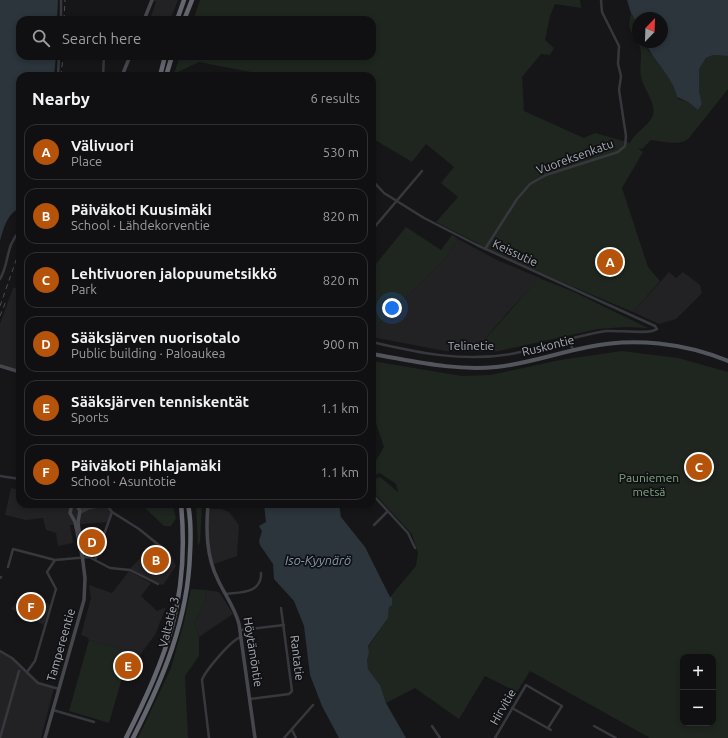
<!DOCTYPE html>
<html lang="en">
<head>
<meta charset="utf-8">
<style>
  body { margin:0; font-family:Ubuntu,sans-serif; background:#19191b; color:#f1f3f6 }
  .controls { position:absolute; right:12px; bottom:12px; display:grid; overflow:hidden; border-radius:8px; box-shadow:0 2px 6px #0003 }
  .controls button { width:36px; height:36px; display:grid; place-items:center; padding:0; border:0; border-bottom:1px solid #303032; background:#101012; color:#f1f3f6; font:20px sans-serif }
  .compass { position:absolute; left:632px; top:12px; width:36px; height:36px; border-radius:50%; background:#101012; box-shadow:0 2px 6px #0003; rotate:23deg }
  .you { position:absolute; left:392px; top:308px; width:14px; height:14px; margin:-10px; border:3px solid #fff; border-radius:50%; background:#1a73e8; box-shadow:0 0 0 6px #1a73e833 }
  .badge { display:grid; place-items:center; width:26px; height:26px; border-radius:50%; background:#b45309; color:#fff; font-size:13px; font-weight:700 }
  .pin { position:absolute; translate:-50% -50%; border:2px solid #fff; box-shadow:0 1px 4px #0006 }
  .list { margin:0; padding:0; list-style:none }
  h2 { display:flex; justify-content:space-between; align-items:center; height:52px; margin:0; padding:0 16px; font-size:17px }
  h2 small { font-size:13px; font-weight:400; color:#9c9d9f }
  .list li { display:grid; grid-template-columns:26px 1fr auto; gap:12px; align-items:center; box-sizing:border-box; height:56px; margin:0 8px 8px; padding:0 8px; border:1px solid #303032; border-radius:12px }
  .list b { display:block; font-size:15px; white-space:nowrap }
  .list p { margin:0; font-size:13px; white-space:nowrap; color:#9c9d9f }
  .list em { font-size:13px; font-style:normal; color:#9c9d9f }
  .icon { flex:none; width:22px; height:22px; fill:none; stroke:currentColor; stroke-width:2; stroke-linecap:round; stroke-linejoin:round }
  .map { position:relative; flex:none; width:728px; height:738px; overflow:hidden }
  .search { position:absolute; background:#101012; box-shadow:0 2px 6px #0003; left:16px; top:16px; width:360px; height:44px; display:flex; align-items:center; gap:10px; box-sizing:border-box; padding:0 14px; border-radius:12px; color:#9c9d9f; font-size:15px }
  .panel { position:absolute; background:#101012; box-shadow:0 2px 6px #0003; left:16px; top:72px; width:360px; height:436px; border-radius:12px }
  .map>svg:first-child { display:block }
  .built { fill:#222225 }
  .green { fill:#1e261f; fill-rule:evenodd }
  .water { fill:#2c353c }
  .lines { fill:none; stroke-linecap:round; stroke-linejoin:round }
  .street { stroke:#37383d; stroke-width:2.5 }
  .secondary { stroke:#45474d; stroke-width:3.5 }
  .primary { stroke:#53555c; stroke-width:4 }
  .highway { stroke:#63666e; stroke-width:4.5 }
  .rail { stroke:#4a4c52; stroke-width:1; stroke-dasharray:5 4; stroke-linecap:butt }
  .labels { text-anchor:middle; stroke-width:3.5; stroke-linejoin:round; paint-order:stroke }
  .street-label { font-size:12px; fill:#a8adb8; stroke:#111113 }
  .park-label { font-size:12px; fill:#7fa381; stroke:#111113 }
  .water-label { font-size:13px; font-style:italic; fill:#7f9bb3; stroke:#111113 }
</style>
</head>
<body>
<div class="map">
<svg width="728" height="738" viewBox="0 0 728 738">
  <rect width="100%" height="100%" fill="#161618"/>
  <g class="built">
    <path d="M152,0H178L170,20L150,19L156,2Z"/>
    <path d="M458,239L497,260L540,278L509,311L474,352L445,351L372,337V331L447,256Z"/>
    <path d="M669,272L676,278L683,272L700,285L702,293L676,319L659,324L633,312Z"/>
    <path d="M13,288H20V371L0,364V324Z"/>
    <path d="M11,488L20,490V504H107L109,509L112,512L109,522L70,525L73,543L58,546L56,533L46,530L43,518L26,520L5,515Z"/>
    <path d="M208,509H221L229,512L239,525L237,556L212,565L209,553Z"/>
    <path d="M155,542L170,553L176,566L163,585L158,584L130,569Z"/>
    <path d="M129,571L151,583L141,596L157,611L166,607L155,635L140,655L89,640L87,637L81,635L91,598L89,585L112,593Z"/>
    <path d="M206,590L219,592L233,614L199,637L194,624L205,600Z"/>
    <path d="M27,593L50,605L44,625L11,609Z"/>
    <path d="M0,651L21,666L38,683L54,688L41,738H0Z"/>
  </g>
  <g class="green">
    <path d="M200,0H580L581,8L555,4L550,16L545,40L554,48L550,55L541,54L522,77L524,111L584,138L595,133L630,143C635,132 650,125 653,115C656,103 645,91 642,80C638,68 643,57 640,47C634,30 626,35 631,13L638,25V42H645L648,50L670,78L678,99L688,102L698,110L702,104L699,91V69L706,58L713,55L728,56V89L689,138C680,147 662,141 651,140L642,149L638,148L643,152L622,188L648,267L660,281L633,312C566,284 500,256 436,222L458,197L441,183L454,167L426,144L412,162L372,138V76H271L199,62L174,74L180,56H372V20H193Z"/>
    <path d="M406,227L441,250L452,235L458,239L447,256L372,331V269Z"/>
    <path d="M539,278L574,292L648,328L626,327L598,329L499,351L474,352Z"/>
    <path d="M622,351L678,358L728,372V738H650L530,671L517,692L485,676L459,719L415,688L386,703L380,685L368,669L366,660L369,653L368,647L388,618L390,597L416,566L418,553L412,534L372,491V480L380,477L398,492L396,484L380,473L372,476V467L384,447L372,411V361L462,376L491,375L560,360ZM683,657H713V723H683Z"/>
    <path d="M141,504H172L176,518L171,526H164Z"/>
    <path d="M196,504H202L200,542L198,546Z"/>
    <path d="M191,589L206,590L205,600L194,624L199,637V656L185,676L188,738H138L171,668L184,622Z"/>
    <path d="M89,640L140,655L132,681L122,678L109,723L69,711Z"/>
  </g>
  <g class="water">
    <path d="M0,0H58L57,20H20V56H56L54,76H20V208C7,214 4,227 0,241Z"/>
    <path d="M627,0H728V56L713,55L706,58L699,69V91L702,104L698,110L688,102L677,97C672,75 654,62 645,42H662V18H638V25L631,13Z"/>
    <path d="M264,504H339L341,517L365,547L390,597L392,598V605L389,607L388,618L368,646L369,653L367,660L368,669L380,685L386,703L406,738H339L322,706L310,675L304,626L294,601L274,579L273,564L260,545L259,541L262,531L259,526L266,522Z"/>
  </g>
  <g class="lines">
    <g class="street">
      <path d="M61,20V0"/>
      <path d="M58,76L59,56"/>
      <path d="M103,76L104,56"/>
      <path d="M372,180L384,193L424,218L477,245L655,326L657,329C650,335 617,330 606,331C573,336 543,348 511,354C463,362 418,353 372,342"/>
      <path d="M372,230L422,171"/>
      <path d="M485,249L517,199L530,184L546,175L618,152L625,146L626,136L619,90L621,76L618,64L619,46L602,12L601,0"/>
      <path d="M0,279C10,262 5,246 20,231"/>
      <path d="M569,339L573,350"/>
      <path d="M0,476L20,479"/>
      <path d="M372,494L408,533L415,548"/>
      <path d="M107,505L112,512L139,529L165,550"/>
      <path d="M79,510L107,505"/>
      <path d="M80,513L88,509"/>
      <path d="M374,525L387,512"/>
      <path d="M95,560L112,512"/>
      <path d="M8,567L13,549L55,560L89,557L110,568L130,570L158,584"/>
      <path d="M0,578L1,577"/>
      <path d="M225,594C239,592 262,594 261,573"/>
      <path d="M241,630L284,625"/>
      <path d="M0,651L12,658L38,683L59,689"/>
      <path d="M27,672L35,661L56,589L47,572L55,560"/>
      <path d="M250,699L289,694L292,691L281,608"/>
      <path d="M512,708L551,730"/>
      <path d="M53,710L94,722"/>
      <path d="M432,726L440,738"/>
      <path d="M594,726L616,738"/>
      <path d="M292,730L296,738"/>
      <path d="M0,738L19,671"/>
      <path d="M209,738L202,680C205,671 232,639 241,637"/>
      <path d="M284,738L313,705"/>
      <path d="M495,738L526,685L562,706L548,728"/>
    </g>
    <g class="secondary">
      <path d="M144,20L152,0"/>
      <path d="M122,76L130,56"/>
      <path d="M0,366L20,372"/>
      <path d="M72,504L70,513L75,522L82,556"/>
      <path d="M208,504C206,530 206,556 218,580C225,595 235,608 239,624L255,738"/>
      <path d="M45,738L84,600L85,578L78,522L80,511L76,504"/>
    </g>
    <path class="primary" d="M372,354C414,361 453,371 496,367C527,364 557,353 588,347C633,337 685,343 728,361"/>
    <g class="highway">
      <path d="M177,20L184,0"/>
      <path d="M184,20L192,0"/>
      <path d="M160,76L165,56"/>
      <path d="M166,76L172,56"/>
      <path d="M126,738C167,656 190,598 181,504"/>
      <path d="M133,738C163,679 188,620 190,553C191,536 191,520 188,504"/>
    </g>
    <g class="rail">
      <path d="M64,20L65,0"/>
      <path d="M61,76L63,56"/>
      <path d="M0,306L20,249"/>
      <path d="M0,316L6,301"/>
    </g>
  </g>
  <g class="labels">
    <g class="street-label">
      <text transform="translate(575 157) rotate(-20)" y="4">Vuoreksenkatu</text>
      <text transform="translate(515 253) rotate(25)" y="4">Keissutie</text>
      <text x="471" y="350">Telinetie</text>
      <text transform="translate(548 346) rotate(-14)" y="4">Ruskontie</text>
      <text transform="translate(169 622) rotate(-76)" y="4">Valtatie 3</text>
      <text transform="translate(61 645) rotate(-74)" y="4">Tampereentie</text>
      <text transform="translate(253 652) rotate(81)" y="4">Höytämöntie</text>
      <text transform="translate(297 658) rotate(83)" y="4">Rantatie</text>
      <text transform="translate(503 707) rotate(-60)" y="4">Hirvitie</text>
    </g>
    <g class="park-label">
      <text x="649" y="482">Pauniemen<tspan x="649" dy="14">metsä</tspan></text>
    </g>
    <g class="water-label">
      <text x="318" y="565">Iso-Kyynärö</text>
    </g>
  </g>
</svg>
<div class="controls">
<button>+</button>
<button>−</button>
</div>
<svg class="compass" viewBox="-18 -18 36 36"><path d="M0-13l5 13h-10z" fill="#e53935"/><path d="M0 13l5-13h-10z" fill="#9c9d9f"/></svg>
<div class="you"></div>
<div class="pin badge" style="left:610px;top:262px">A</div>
<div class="pin badge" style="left:156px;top:560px">B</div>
<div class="pin badge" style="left:699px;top:467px">C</div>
<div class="pin badge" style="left:92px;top:542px">D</div>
<div class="pin badge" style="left:128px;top:666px">E</div>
<div class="pin badge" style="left:31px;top:607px">F</div>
<div class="search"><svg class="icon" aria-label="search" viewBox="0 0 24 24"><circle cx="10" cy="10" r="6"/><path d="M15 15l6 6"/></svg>Search here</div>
<section class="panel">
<h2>Nearby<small>6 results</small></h2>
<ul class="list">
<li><span class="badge">A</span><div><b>Välivuori</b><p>Place</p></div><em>530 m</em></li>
<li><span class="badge">B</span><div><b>Päiväkoti Kuusimäki</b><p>School · Lähdekorventie</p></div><em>820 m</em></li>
<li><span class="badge">C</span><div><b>Lehtivuoren jalopuumetsikkö</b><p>Park</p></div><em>820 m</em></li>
<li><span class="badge">D</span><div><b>Sääksjärven nuorisotalo</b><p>Public building · Paloaukea</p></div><em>900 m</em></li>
<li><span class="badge">E</span><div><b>Sääksjärven tenniskentät</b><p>Sports</p></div><em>1.1 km</em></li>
<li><span class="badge">F</span><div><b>Päiväkoti Pihlajamäki</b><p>School · Asuntotie</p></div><em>1.1 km</em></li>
</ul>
</section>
</div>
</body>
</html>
